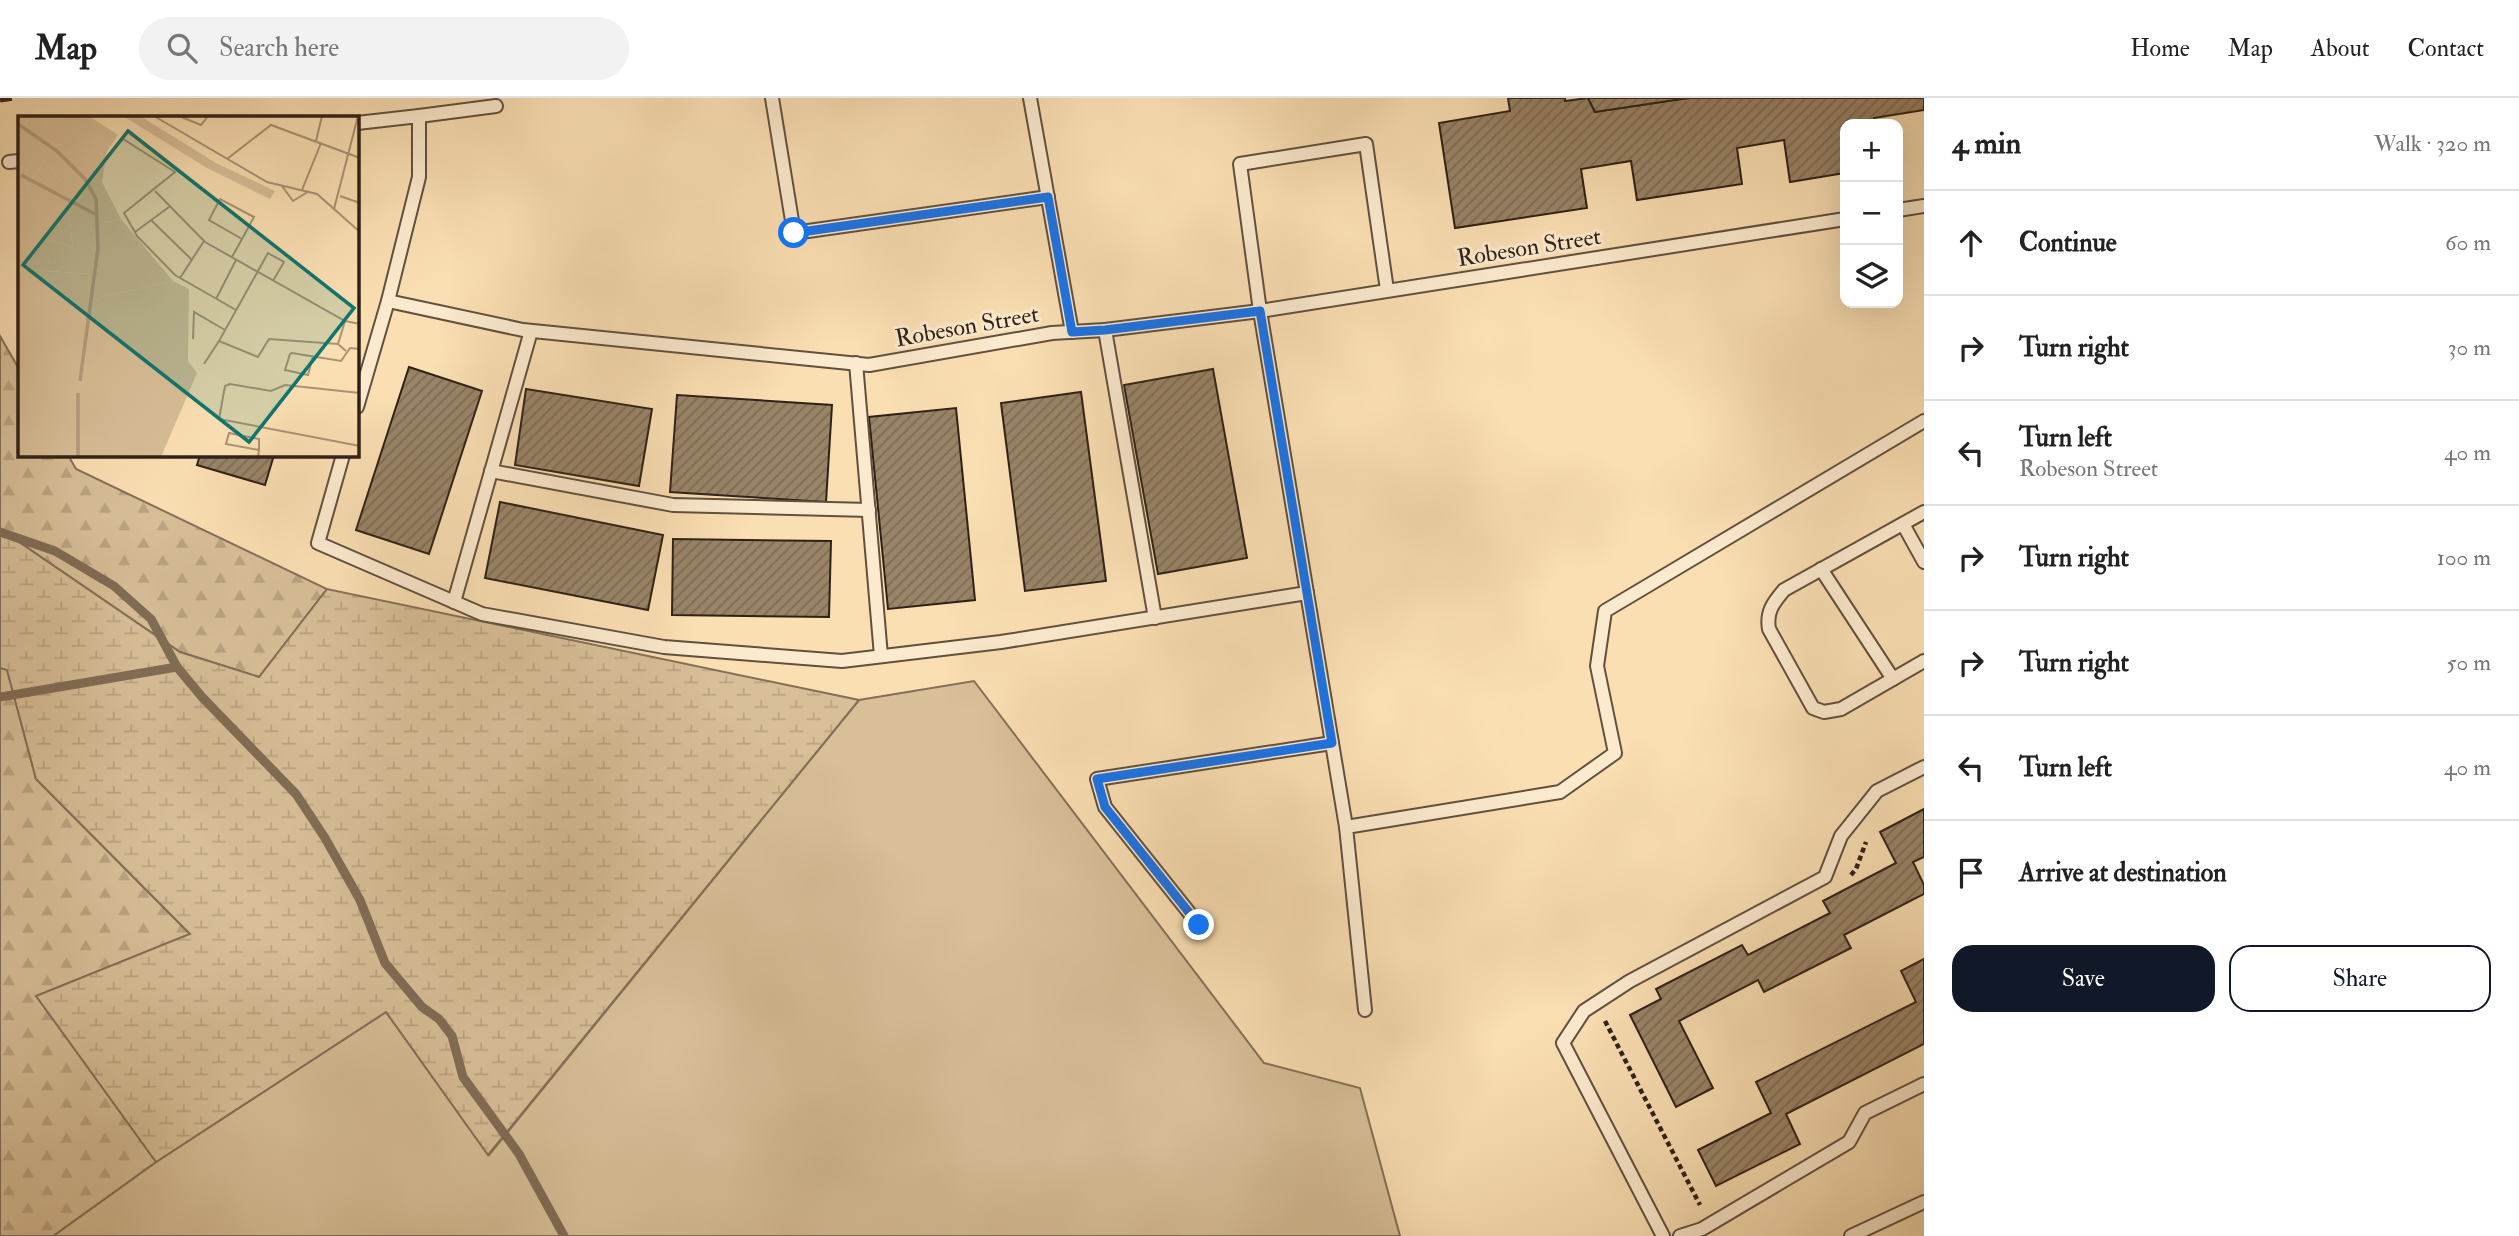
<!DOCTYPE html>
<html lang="en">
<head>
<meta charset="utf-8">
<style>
  body { margin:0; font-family:"IM FELL Double Pica",serif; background:#f2f2f2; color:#222 }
  .controls { position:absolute; right:21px; top:21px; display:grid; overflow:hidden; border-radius:14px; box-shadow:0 7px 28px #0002 }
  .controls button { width:63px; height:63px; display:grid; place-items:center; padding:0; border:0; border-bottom:2px solid #e0e0e0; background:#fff; color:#222; font:35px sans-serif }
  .stop { position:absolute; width:21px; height:21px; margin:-16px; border:5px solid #1a73e8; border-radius:50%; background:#fff }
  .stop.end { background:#1a73e8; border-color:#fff; box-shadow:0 2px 7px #0008 }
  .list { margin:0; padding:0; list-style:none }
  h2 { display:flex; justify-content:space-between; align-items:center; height:91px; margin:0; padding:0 28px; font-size:30px }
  h2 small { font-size:23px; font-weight:400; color:#767676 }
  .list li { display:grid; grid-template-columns:46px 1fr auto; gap:21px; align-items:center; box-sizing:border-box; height:105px; padding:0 28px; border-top:2px solid #e0e0e0 }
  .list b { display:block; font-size:26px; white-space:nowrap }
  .list p { margin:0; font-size:23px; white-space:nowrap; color:#767676 }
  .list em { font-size:23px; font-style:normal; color:#767676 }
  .actions { display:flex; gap:14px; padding:21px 28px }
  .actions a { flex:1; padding:16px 0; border:2px solid #111827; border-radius:21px; text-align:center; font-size:24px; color:#111827 }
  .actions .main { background:#111827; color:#fff }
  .icon { flex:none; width:38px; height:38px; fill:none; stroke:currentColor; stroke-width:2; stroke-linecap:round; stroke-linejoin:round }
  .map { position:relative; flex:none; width:1924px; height:1138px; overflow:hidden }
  header { display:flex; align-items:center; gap:42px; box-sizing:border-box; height:98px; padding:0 35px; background:#fff; border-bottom:2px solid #e0e0e0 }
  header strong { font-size:33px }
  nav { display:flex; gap:38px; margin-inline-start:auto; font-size:24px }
  .search { width:490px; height:63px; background:#f2f2f2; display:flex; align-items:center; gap:18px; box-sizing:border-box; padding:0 24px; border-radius:38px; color:#767676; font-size:26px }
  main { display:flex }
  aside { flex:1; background:#fff }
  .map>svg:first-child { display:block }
  .green { fill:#d8bf98; stroke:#847058; stroke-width:2 }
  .forest { fill:url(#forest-firs); stroke:#847058; stroke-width:2 }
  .wetland { fill:url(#wetland-marsh); stroke:#847058; stroke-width:2 }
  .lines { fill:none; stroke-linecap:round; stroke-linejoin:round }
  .stream { stroke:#806c55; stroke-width:9 }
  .building { fill:url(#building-hatch); stroke:#302117; stroke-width:2 }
  .service-casing { stroke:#62503e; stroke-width:16 }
  .path { stroke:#302117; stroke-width:4.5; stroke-dasharray:5 3.5; stroke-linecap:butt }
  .service { stroke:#fceace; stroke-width:12 }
  .rail { stroke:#302117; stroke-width:5; stroke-dasharray:12 12; stroke-linecap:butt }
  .route { stroke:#1a73e8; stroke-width:9 }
  .labels { text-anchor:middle; stroke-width:6; stroke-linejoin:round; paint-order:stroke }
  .street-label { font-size:24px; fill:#302117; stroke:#fceace }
  .inset-river { fill:none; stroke:#b59e7e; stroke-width:3.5 }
  .inset-road { fill:none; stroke:#a99375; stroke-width:2 }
  .view { fill:#0f766e; fill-opacity:0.15; stroke:#0f766e; stroke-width:3.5 }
  .inset-edge { fill:none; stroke:#302117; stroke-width:3.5 }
</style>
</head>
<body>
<header>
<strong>Map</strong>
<div class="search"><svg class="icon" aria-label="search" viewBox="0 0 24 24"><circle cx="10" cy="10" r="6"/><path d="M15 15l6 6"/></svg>Search here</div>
<nav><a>Home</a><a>Map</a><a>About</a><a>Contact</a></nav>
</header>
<main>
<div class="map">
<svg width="1924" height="1138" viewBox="0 0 1924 1138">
  <defs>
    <pattern id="forest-firs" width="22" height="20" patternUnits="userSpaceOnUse" patternTransform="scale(1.75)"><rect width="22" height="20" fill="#d8bf98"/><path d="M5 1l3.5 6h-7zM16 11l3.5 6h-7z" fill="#baa482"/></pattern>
    <pattern id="wetland-marsh" width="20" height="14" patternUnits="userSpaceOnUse" patternTransform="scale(1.75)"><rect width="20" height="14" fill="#d8bf98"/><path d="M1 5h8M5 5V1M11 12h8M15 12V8" fill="none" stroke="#baa482"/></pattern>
    <pattern id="building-hatch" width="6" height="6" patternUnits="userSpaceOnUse" patternTransform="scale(1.75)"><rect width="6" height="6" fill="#998468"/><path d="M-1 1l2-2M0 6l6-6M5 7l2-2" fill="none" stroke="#7d6c55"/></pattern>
  </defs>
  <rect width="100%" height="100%" fill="#fadfb3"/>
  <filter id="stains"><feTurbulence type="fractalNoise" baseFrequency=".00286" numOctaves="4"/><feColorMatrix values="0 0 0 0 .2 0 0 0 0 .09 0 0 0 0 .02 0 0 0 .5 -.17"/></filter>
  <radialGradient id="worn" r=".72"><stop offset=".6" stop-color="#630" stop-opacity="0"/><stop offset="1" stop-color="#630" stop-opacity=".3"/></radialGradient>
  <path class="green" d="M974,583L1264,965L1360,990L1400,1138H53L156,1064L386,914L489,1057L859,602Z"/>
  <g class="forest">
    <path d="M0,238L19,271V357H68L76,371L327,491L259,579L180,554L0,431Z"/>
    <path d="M0,570L7,571L36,681L190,836L37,898L156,1064L53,1138H0Z"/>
  </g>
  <path class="wetland" d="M0,431L180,554L259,579L327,491L859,602L488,1057L386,914L156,1064L36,898L190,836L36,681L7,572L0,570Z"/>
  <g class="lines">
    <g class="stream">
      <path d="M0,434L55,453L114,488L151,521L177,569L202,599L296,696L325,740L360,802L385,865L422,909L439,921L452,938L463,979L519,1056L564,1138"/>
      <path d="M0,599L177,569"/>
    </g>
  </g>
  <g class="building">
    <path d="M1508,0H1565V3L1588,0L1595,14L1688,0H1924V12L1874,20L1875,26H1845V75L1790,84L1784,42L1737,50L1742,86L1637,102L1631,63L1581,71L1587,110L1455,130L1439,25L1510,13Z"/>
    <path d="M1588,0H1688L1595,14Z"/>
    <path d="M409,269L482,293L429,456L356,432Z"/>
    <path d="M1213,271L1247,460L1158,476L1124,287Z"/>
    <path d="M526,291L652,311L639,388L515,367Z"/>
    <path d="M1081,294L1106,483L1025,493L1001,305Z"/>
    <path d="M677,297L832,307L826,404L670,394Z"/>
    <path d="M956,310L975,502L888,511L869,319Z"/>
    <path d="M200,357H274L265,387L197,367Z"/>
    <path d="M500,404L663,437L648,512L485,480Z"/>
    <path d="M673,441L831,443L829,519L672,517Z"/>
    <path d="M1924,711V759L1913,764L1924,787V796L1844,837L1851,850L1764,894L1758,882L1679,923L1713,990L1676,1009L1630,917L1661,901L1656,891L1742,847L1748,857L1830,815L1823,803L1896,765L1880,734Z"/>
    <path d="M1924,861V946L1786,1016L1800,1046L1716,1088L1698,1052L1771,1015L1756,984L1916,904L1901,873Z"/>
  </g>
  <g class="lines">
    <g class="service-casing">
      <g id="service">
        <path d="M772,0L794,135L1048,99"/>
        <path d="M1030,0L1072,234"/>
        <path d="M419,18L496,8"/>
        <path d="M357,25L419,18V79L388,203L357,309"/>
        <path d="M9,64L19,63"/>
        <path d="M1898,112L1924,108"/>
        <path d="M388,203L523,232L869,267L1052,235L1105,232L1260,213L1845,121"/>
        <path d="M1105,232L1155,520"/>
        <path d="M856,265L881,558"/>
        <path d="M343,357L318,445L482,516L664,549L842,563L1001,544L1307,495"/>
        <path d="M491,373L673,407L869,412"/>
        <path d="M1924,414L1784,492C1773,505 1766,514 1769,531L1813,610L1824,614L1841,611L1924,563"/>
        <path d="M1903,426L1924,464"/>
        <path d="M1821,471L1893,581"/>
        <path d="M454,504L531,233"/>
        <path d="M1346,729L1260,213L1240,66L1366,46L1387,192"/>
        <path d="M1199,827L1105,709L1097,681L1332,645"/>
        <path d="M1365,912L1346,729L1560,694L1615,655L1597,568L1605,513L1924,323"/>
        <path d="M1663,1138L1563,945L1584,913L1630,883L1825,779L1841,738L1877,693L1924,669"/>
        <path d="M1680,1138L1702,1131L1849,1044L1865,1015L1924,986"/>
        <path d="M1851,1138L1924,1104"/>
      </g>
    </g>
    <g class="path">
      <path d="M1851,777L1856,771L1866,744"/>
      <path d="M1605,923L1700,1107"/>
    </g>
    <use href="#service" class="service"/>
    <path class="rail" d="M0,2L13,0"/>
  </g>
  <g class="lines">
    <path class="route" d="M794,135L1048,99L1072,234L1105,232L1260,213L1332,645L1097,681L1105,709L1199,827"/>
  </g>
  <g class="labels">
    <g class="street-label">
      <text transform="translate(1529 149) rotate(-9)" y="8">Robeson Street</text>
      <text transform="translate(967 228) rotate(-10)" y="8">Robeson Street</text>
    </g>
  </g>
  <g transform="translate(18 18)">
    <rect width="341" height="341" fill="#fadfb3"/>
    <path d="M105,0H122L198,47L257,75L252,83L189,52ZM0,153L71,158L70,184L155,165L171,173L170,245L179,257L143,341H0Z" fill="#d8bf98"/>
    <path d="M47,0H71L100,19L89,35L84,66L103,103L87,107L80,97ZM26,45L58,83L51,99L55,131L32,124L30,155L0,153V76L7,77Z" fill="#d8bf98"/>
    <path d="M0,0L49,1L80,97L87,107L103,103L155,165L70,184L71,158L30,155L31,124L55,131L51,99L58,83L26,45L7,77L0,76Z" fill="#d8bf98"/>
    <path class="inset-river" d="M0,8L39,35L67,63L78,83L80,132L62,265M3,59L77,98M60,341V277"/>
    <path class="inset-road" d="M136,0L249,66L299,78L342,116M161,0L183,9L190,0M105,23L157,56L106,97L119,120L157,159L218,194M298,25L304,0M209,43L253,9L342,42M264,70L275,85L291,75M284,74L303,27M137,75L187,126L327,205L342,208M322,80L342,87M316,93L340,0M133,104L174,144M117,116L151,91M214,141L224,123L236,101L202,83L191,104L224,123M162,162L186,125M198,183L218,144M327,205L320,228L328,235M175,223L176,196L207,214M201,225L250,137L266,146L255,165M295,240L290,259L267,254L272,238L274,237L286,239L323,245L332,232L342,233M186,248L201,225L240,241L251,223L320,228M342,277L267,269L253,275L212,268L207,270L201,303L342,330M240,341L241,334V323L211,317L208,328L241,334"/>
    <path class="view" d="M110,15L336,192L231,326L5,149Z"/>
    <rect width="341" height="341" class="inset-edge"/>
  </g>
  <rect width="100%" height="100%" filter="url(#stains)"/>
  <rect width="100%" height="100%" fill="url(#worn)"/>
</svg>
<div class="controls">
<button>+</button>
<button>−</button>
<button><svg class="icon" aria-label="layers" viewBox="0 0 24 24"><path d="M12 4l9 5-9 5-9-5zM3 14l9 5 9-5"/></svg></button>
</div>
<div class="stop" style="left:794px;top:135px"></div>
<div class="stop end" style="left:1199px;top:827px"></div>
</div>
<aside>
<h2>4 min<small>Walk · 320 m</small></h2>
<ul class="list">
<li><svg class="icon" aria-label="ahead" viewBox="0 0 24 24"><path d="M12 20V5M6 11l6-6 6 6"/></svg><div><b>Continue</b></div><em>60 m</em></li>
<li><svg class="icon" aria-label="right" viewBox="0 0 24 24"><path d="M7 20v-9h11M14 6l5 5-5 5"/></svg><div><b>Turn right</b></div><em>30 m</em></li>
<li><svg class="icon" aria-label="left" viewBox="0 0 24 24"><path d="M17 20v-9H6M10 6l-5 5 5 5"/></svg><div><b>Turn left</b><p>Robeson Street</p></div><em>40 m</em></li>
<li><svg class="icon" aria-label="right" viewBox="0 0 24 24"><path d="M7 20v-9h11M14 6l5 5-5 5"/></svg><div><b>Turn right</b></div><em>100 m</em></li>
<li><svg class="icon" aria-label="right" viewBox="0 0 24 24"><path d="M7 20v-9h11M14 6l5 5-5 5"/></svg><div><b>Turn right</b></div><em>50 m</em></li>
<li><svg class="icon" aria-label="left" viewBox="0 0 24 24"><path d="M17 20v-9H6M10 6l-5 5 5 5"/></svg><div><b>Turn left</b></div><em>40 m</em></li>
<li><svg class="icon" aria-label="arrive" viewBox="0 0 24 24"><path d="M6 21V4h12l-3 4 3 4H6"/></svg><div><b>Arrive at destination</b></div></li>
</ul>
<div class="actions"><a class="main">Save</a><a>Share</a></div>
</aside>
</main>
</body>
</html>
